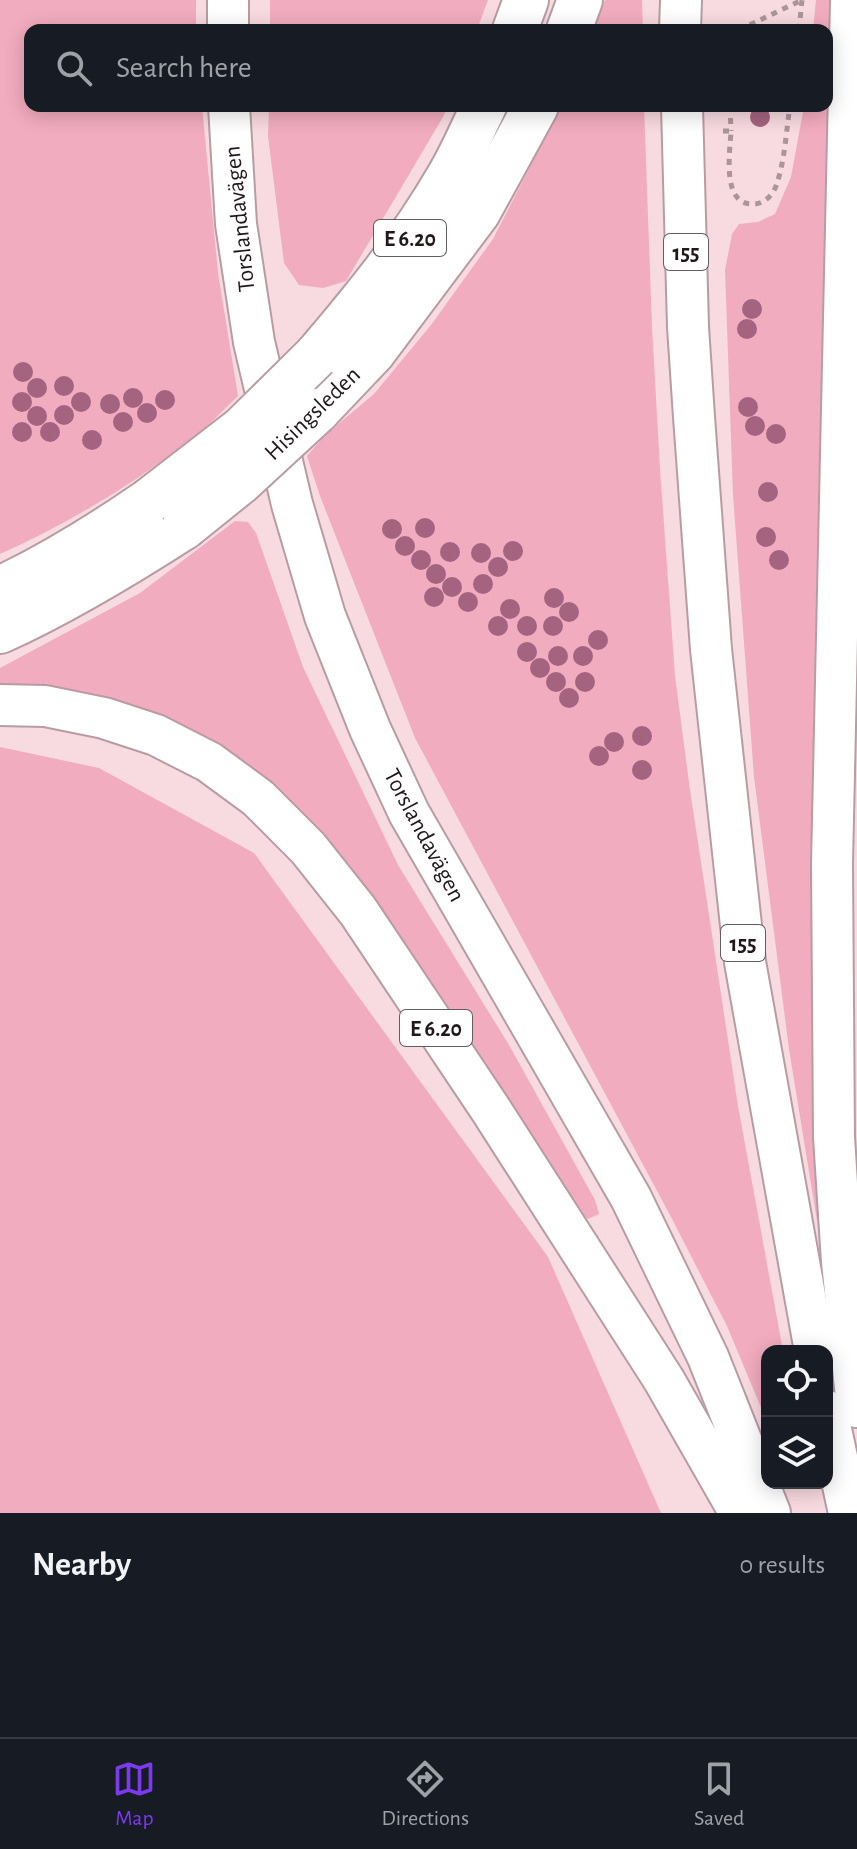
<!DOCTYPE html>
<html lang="en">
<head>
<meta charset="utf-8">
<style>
  body { margin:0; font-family:"Alegreya Sans",sans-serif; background:#242831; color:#f1f3f6 }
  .controls { position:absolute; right:24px; bottom:24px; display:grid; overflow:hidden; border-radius:16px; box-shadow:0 4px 20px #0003 }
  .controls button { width:72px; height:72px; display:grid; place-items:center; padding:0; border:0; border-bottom:2px solid #363941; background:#171b24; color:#f1f3f6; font:40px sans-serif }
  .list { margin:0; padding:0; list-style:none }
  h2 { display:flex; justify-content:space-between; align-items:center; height:104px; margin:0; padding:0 32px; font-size:34px }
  h2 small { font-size:26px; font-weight:400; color:#9ea1a6 }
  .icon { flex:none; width:44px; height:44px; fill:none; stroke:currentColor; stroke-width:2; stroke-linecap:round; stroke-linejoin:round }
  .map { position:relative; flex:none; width:857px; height:1513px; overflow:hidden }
  .search { position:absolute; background:#171b24; box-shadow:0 4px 20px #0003; left:24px; right:24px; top:24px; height:88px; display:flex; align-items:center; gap:20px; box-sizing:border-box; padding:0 28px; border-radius:16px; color:#9ea1a6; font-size:30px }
  .sheet { height:224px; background:#171b24 }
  nav { display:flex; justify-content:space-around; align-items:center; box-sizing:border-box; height:112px; border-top:2px solid #363941; background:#171b24; font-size:22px; color:#9ea1a6 }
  nav a { display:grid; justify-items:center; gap:4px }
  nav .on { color:#7c3aed }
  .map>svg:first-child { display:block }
  .green { fill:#f2acbf }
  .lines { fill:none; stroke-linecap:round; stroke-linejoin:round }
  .major-casing { stroke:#b89ca3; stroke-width:44 }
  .highway-casing { stroke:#b89ca3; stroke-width:48 }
  .path { stroke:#ac959a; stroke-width:5; stroke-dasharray:6 6; stroke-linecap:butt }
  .major { stroke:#fff; stroke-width:40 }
  .highway { stroke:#fff; stroke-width:44 }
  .highway-bridge-casing { stroke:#b89ca3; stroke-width:48; stroke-linecap:butt }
  .highway-bridge { stroke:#fff; stroke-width:44 }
  .tree { fill:#a4647f }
  .labels { text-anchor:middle; stroke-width:6; stroke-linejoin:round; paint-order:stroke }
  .shield { fill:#fff; stroke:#645d5f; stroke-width:2 }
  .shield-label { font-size:22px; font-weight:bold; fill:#22181a }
  .street-label { font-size:24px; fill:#22181a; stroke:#fff }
</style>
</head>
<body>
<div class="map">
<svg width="857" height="1513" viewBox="0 0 857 1513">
  <rect width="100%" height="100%" fill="#f8dae1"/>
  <g class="green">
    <path d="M0,0H196V30H30V106H202L218,273L238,396C223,410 209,426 192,439C133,484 68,524 0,554Z"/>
    <path d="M270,0H488L477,30H270Z"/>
    <path d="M605,0H642L643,30H593Z"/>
    <path d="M816,0H834L826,1237L820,1239L789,1049L754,777L733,495L725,270L732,234L739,224L758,222L775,214L791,177L804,106H827V30H813Z"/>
    <path d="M269,106H448L443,117L346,281L323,288L299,285L284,263L268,136Z"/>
    <path d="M561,106H644L652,327L660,469L675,676L690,790L738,1106L783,1351H767V1422L727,1326L671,1217L415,738L320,496L307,456L325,435L374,394L431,325L493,239Z"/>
    <path d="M235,521L248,522L256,533L303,667L398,865L509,1045L595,1200L599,1214L588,1219L578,1212L285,807L0,688V668L140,593Z"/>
    <path d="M0,747L99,768L254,853L548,1257L661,1513H0Z"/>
  </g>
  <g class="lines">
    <g class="major-casing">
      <g id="major">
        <path d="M228,0V30"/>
        <path d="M851,0L832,864L834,1137L842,1262L857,1407"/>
        <path d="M680,30L681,0"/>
        <path d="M229,106L236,224L254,342L292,504L325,616L370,729L409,813L631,1198L708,1357L770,1513"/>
        <path d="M682,106L688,327L694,417L711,649L733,852L745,962L815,1351"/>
        <path d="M0,705L45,706L104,718L156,735L209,762L258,798L308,848L358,911L491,1110L664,1380L740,1513"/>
        <path d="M827,1411L849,1513"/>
      </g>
    </g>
    <g class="highway-casing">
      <g id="highway">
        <path d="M515,30L526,0"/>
        <path d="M569,30L580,0"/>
        <path d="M316,356C364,300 411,242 448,178C462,155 472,130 484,106"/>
        <path d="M317,411L373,352L478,212L536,106"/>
        <path d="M0,589C53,564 101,534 149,501"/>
        <path d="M0,631C64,602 125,565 184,527"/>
      </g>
    </g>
    <g class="path">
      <path d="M739,30L802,0"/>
      <path d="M799,30L802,0"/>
      <path d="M730,106L731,131"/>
      <path d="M723,131H731C730,152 721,206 754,204C764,204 773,195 776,186C785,161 786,132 790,106"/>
    </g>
    <use href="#major" class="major"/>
    <use href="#highway" class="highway"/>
    <g class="highway-bridge-casing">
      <g id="highway-bridge">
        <path d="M149,501L242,429L316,356"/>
        <path d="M184,527L240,482L317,411"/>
      </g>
    </g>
    <use href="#highway-bridge" class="highway-bridge"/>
  </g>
  <g class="tree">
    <circle cx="760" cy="117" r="10"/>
    <circle cx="752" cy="309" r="10"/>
    <circle cx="747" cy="329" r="10"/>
    <circle cx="23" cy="372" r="10"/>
    <circle cx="64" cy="386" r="10"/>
    <circle cx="37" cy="388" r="10"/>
    <circle cx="133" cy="398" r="10"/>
    <circle cx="165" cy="400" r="10"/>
    <circle cx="22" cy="402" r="10"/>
    <circle cx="81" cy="402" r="10"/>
    <circle cx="110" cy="404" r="10"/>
    <circle cx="748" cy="407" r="10"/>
    <circle cx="147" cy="413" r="10"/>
    <circle cx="64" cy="415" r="10"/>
    <circle cx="37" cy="416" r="10"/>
    <circle cx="123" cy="422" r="10"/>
    <circle cx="755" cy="426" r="10"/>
    <circle cx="22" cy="432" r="10"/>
    <circle cx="50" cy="432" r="10"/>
    <circle cx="776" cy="434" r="10"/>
    <circle cx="92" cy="440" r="10"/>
    <circle cx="768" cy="492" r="10"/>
    <circle cx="425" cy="528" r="10"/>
    <circle cx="392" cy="529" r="10"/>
    <circle cx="766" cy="537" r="10"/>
    <circle cx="405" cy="546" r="10"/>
    <circle cx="513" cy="551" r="10"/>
    <circle cx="450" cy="552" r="10"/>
    <circle cx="481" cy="553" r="10"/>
    <circle cx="421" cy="560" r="10"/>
    <circle cx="779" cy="560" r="10"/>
    <circle cx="498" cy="567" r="10"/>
    <circle cx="436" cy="574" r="10"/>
    <circle cx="483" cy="584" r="10"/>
    <circle cx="452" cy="587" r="10"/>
    <circle cx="434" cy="597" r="10"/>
    <circle cx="554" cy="598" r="10"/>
    <circle cx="468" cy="602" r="10"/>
    <circle cx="510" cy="609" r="10"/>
    <circle cx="569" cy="612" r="10"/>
    <circle cx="498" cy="626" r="10"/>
    <circle cx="527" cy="626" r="10"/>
    <circle cx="553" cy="626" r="10"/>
    <circle cx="598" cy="640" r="10"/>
    <circle cx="527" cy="652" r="10"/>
    <circle cx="558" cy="656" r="10"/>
    <circle cx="583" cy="656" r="10"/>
    <circle cx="540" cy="668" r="10"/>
    <circle cx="556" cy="682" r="10"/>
    <circle cx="585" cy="682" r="10"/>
    <circle cx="569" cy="698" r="10"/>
    <circle cx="642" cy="736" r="10"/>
    <circle cx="614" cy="742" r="10"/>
    <circle cx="599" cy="756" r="10"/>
    <circle cx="642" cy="770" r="10"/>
  </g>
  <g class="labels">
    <g class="shield">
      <rect x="374" y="220" width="72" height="36" rx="6"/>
      <rect x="664" y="234" width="44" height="36" rx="6"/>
      <rect x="721" y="925" width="44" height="36" rx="6"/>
      <rect x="400" y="1010" width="72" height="36" rx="6"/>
    </g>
    <g class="shield-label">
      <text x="410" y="246">E 6.20</text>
      <text x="686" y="260">155</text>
      <text x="743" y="951">155</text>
      <text x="436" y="1036">E 6.20</text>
    </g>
    <g class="street-label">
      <text transform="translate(239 219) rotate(-96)" y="8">Torslandavägen</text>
      <text transform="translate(312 413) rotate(-44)" y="8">Hisingsleden</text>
      <text transform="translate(425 835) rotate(62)" y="8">Torslandavägen</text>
    </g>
  </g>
</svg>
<div class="controls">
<button><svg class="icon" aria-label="locate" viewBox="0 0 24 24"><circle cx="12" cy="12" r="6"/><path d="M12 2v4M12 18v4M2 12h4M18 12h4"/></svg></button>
<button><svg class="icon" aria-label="layers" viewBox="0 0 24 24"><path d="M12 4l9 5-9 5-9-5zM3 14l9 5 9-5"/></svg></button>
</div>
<div class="search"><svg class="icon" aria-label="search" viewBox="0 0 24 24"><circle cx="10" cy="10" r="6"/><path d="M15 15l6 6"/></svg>Search here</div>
</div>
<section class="sheet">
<h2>Nearby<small>0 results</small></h2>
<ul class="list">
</ul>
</section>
<nav>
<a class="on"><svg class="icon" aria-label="map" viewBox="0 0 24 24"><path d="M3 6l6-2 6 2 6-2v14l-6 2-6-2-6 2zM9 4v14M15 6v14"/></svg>Map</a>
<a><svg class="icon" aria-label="directions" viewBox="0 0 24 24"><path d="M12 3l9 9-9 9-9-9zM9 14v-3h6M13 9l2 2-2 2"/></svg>Directions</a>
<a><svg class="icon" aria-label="saved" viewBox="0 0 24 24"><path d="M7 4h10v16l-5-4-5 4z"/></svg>Saved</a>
</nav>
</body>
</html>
